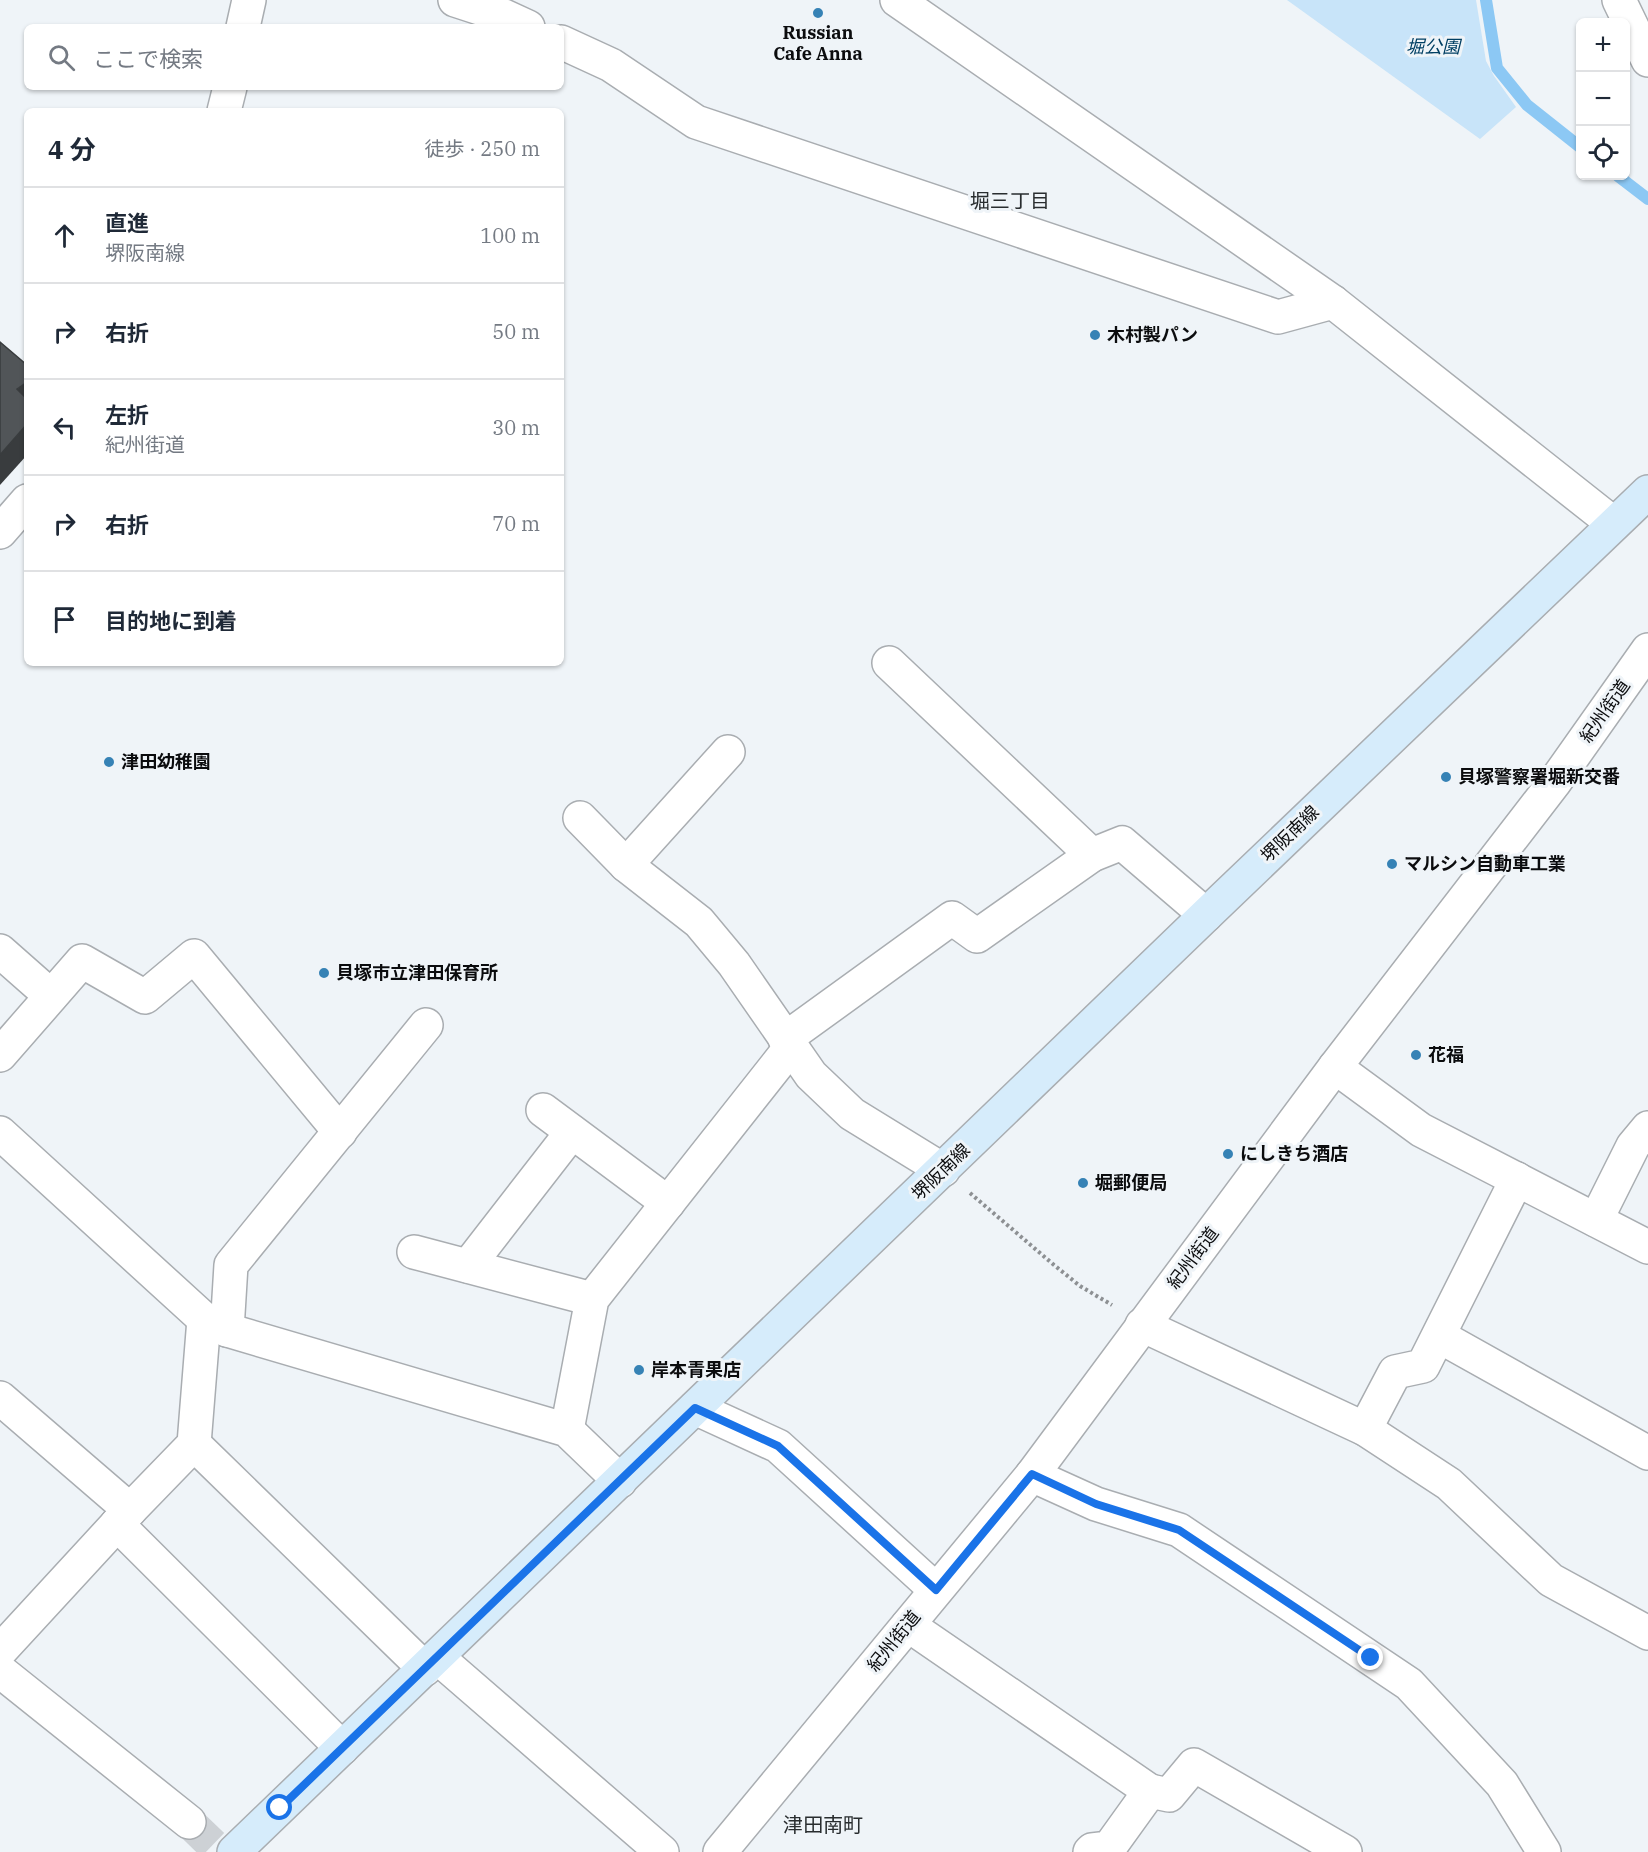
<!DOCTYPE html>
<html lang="ja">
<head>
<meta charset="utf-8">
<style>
  body { margin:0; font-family:"IBM Plex Serif","Noto Sans JP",serif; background:#f2f2f3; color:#1f2937 }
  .controls { position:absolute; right:18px; top:18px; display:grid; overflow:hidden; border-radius:9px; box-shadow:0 2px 4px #0004 }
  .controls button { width:54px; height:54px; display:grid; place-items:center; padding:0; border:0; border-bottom:2px solid #e0e1e3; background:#fff; color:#1f2937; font:30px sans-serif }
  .stop { position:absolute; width:18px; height:18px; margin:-14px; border:4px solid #1a73e8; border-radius:50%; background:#fff }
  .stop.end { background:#1a73e8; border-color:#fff; box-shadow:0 2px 6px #0008 }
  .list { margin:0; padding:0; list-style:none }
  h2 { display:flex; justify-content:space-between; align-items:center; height:78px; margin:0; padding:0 24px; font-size:26px }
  h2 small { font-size:20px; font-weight:400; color:#747a83 }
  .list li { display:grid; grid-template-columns:39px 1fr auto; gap:18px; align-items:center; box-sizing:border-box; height:96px; padding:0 24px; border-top:2px solid #e0e1e3 }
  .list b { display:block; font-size:22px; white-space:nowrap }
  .list p { margin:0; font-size:20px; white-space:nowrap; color:#747a83 }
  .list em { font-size:20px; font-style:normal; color:#747a83 }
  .icon { flex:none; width:33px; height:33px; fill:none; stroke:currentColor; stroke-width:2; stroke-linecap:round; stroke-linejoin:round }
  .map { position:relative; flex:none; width:1648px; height:1852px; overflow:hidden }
  .search { position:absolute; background:#fff; box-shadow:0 2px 4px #0004; left:24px; top:24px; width:540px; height:66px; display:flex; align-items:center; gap:15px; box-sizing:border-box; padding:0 21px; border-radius:9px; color:#747a83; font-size:22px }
  .panel { position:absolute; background:#fff; box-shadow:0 2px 4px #0004; left:24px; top:108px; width:540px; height:558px; border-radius:9px }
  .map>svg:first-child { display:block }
  .green { fill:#c8e4f9 }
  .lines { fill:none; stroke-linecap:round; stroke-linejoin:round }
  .stream { stroke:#8cc8f4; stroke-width:12 }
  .minor-tunnel { stroke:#cdd1d5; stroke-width:33; stroke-dasharray:33 16; stroke-linecap:butt }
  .minor-casing { stroke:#a9adb1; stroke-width:36 }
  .secondary-casing { stroke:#a9adb1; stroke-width:36 }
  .path { stroke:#8d9093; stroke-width:4; stroke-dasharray:3 3; stroke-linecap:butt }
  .minor { stroke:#fff; stroke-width:33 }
  .secondary { stroke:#d6ecfb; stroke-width:33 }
  .shaded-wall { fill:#393c3e }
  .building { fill:#515558; stroke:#393c3e; stroke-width:1.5 }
  .route { stroke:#1a73e8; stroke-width:8 }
  .poi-dot { fill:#3682b5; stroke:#eff4f8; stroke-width:2 }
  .labels { text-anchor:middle; stroke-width:6; stroke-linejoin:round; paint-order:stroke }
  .poi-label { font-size:18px; font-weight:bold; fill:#0b0c0e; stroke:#eff4f8; text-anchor:start }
  .park-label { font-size:18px; font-style:italic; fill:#003f63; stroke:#eff4f8 }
  .street-label { font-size:18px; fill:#0b0c0e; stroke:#eff4f8 }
  .neighbourhood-label { font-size:20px; fill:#292d2f; stroke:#eff4f8 }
</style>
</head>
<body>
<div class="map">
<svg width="1648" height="1852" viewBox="0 0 1648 1852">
  <rect width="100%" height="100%" fill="#eff4f8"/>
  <path class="green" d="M1287,0H1476L1486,61L1494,76L1516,107L1480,139Z"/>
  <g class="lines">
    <g class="stream">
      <path d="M1486,0L1497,68L1527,105L1580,147"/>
      <path d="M1618,176L1648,199"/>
    </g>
    <path class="minor-tunnel" d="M189,1822L220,1852"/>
    <g class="minor-casing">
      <g id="minor">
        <path d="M455,0L504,16L528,27"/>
        <path d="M897,0L1333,302L1614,524"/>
        <path d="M1619,0L1648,60"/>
        <path d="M243,27L249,0"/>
        <path d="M561,42L611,65L696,122L1278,317L1333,302"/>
        <path d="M224,111L230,87"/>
        <path d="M0,532L27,501"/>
        <path d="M889,663L1092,855"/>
        <path d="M580,818L626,865L699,922L734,964L811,1075L852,1114L943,1170"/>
        <path d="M626,865L728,752"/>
        <path d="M0,951L51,996"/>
        <path d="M785,1039L952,918L977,936L1092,855L1122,843L1206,915"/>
        <path d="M0,1055L82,961L145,997L194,956L340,1132"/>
        <path d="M1335,1067L1421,1130L1648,1247"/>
        <path d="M543,1110L668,1203"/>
        <path d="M0,1133L204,1319L227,1330L567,1430L620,1481"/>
        <path d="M1596,1220L1633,1146L1648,1128"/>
        <path d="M414,1252L592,1299"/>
        <path d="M468,1266L572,1132"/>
        <path d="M1142,1325L1365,1429L1449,1484L1551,1580L1648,1633"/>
        <path d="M227,1330L231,1265L426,1025"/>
        <path d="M1439,1336L1648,1453"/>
        <path d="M0,1398L130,1510"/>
        <path d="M695,1408L778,1446L936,1590"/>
        <path d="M1365,1429L1395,1372L1423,1366L1517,1179"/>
        <path d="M567,1430L592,1299L791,1047"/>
        <path d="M194,1444L425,1669"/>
        <path d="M1032,1475L1096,1504L1179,1530L1409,1684L1502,1784L1544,1852"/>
        <path d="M117,1524L342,1748"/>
        <path d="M908,1625L1150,1791L1109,1848L1092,1850L1090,1852"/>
        <path d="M0,1651L130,1510L194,1444L204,1319"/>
        <path d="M437,1657L662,1852"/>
        <path d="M0,1671L189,1822"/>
        <path d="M1150,1791L1169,1795L1194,1765L1345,1852"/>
        <path d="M720,1852L1032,1475L1335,1067L1554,783L1648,650"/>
      </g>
    </g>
    <g class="secondary-casing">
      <path id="secondary" d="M234,1852L1206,915L1648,492"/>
    </g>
    <path class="path" d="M970,1193L1054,1265L1080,1286L1112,1305"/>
    <use href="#minor" class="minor"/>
    <use href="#secondary" class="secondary"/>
  </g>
  <g class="shaded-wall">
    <path d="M27,382V413L17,389Z"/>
    <path d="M27,424V455L0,485V455Z"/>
  </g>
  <path class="building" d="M0,342L27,365V382L17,389L27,399V424L0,455Z"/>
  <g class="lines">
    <path class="route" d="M280,1808L695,1408L778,1446L936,1590L1032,1474L1096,1504L1179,1530L1371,1658"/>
  </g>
  <g class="poi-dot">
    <circle cx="818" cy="13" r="6"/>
    <circle cx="1095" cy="335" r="6"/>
    <circle cx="109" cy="762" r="6"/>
    <circle cx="1446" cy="777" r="6"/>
    <circle cx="1392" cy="864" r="6"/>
    <circle cx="324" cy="973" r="6"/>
    <circle cx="1416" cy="1055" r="6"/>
    <circle cx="1228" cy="1154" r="6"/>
    <circle cx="1083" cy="1183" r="6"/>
    <circle cx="639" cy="1370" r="6"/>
  </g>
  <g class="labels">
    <g class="poi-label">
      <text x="818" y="39" text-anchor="middle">Russian<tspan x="818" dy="21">Cafe Anna</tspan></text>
      <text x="1107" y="341">木村製パン</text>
      <text x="121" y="768">津田幼稚園</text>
      <text x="1458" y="783">貝塚警察署堀新交番</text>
      <text x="1404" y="870">マルシン自動車工業</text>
      <text x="336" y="979">貝塚市立津田保育所</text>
      <text x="1428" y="1061">花福</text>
      <text x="1240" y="1160">にしきち酒店</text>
      <text x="1095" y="1189">堀郵便局</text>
      <text x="651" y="1376">岸本青果店</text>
    </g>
    <g class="park-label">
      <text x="1433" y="53">堀公園</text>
    </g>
    <g class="street-label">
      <text transform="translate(1605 711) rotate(-55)" y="6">紀州街道</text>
      <text transform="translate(1290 834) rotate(-44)" y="6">堺阪南線</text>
      <text transform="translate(941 1172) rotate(-44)" y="6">堺阪南線</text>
      <text transform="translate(1193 1258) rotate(-53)" y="6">紀州街道</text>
      <text transform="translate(894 1641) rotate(-51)" y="6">紀州街道</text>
    </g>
    <g class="neighbourhood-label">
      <text x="1010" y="208">堀三丁目</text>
      <text x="823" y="1832">津田南町</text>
    </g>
  </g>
</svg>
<div class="controls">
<button>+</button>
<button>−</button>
<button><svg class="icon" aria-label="locate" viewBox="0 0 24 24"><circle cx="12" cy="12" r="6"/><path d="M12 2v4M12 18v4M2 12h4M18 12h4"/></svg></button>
</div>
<div class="stop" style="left:280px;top:1808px"></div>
<div class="stop end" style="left:1371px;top:1658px"></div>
<div class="search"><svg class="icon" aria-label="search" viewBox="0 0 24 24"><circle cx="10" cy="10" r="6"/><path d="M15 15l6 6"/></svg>ここで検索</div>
<section class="panel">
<h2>4 分<small>徒歩 · 250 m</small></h2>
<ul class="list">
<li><svg class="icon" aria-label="ahead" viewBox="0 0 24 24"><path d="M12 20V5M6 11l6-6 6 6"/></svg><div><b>直進</b><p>堺阪南線</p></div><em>100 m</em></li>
<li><svg class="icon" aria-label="right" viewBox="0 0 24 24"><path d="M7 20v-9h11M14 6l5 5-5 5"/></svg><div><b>右折</b></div><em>50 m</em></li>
<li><svg class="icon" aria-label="left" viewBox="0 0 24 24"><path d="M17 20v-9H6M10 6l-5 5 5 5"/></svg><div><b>左折</b><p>紀州街道</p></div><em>30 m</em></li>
<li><svg class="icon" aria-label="right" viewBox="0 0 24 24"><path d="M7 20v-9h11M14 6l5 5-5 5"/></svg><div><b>右折</b></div><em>70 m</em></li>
<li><svg class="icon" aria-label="arrive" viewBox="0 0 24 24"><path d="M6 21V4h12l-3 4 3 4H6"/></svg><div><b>目的地に到着</b></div></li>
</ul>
</section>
</div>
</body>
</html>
